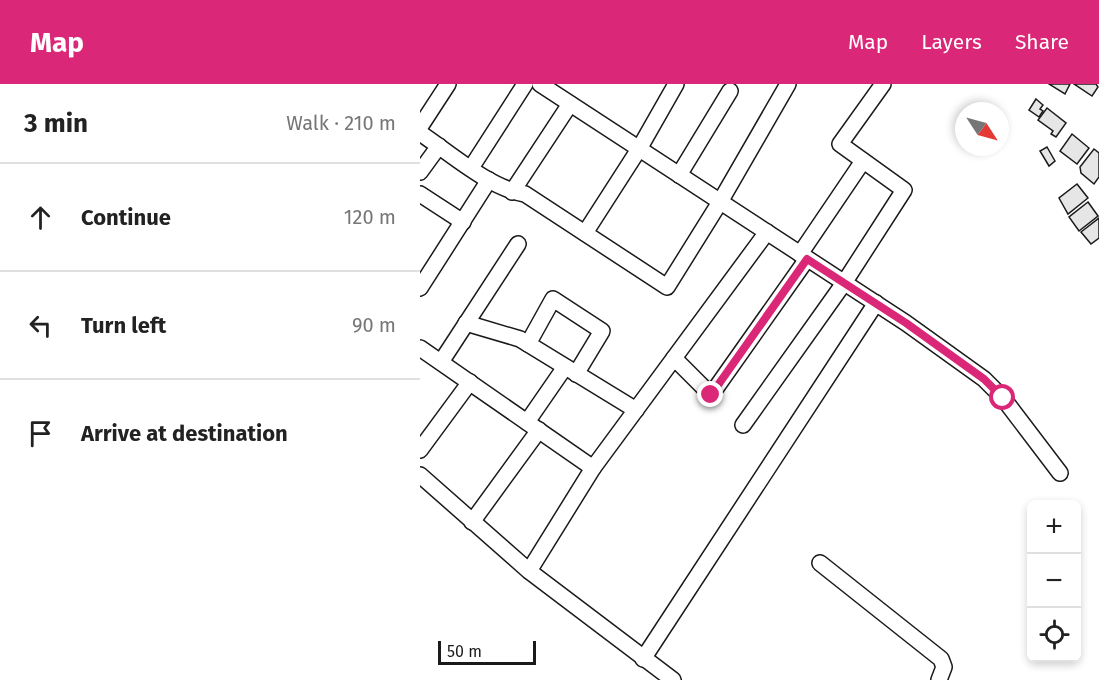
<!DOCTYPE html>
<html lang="en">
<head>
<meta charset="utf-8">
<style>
  body { margin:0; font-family:"Fira Sans",sans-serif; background:#f6f6f6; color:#222 }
  .controls { position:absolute; right:18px; bottom:18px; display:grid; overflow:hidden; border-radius:9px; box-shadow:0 3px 9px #0003 }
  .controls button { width:54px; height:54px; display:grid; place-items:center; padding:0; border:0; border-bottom:2px solid #e0e0e0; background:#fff; color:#222; font:30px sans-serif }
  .compass { position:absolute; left:535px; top:18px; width:54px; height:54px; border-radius:50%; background:#fff; box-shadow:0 3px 9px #0003; rotate:126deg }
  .scale { position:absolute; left:18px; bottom:15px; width:98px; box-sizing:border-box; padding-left:6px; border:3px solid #1a1a1a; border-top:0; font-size:16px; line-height:21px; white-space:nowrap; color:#1a1a1a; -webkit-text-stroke:4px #fff; paint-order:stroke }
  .stop { position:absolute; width:18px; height:18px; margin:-14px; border:4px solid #db2777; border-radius:50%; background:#fff }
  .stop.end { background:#db2777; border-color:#fff; box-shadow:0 2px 6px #0008 }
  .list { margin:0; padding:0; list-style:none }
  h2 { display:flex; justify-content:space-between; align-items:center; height:78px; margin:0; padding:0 24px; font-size:26px }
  h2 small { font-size:20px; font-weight:400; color:#767676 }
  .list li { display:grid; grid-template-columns:39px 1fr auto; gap:18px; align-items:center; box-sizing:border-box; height:108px; padding:0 24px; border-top:2px solid #e0e0e0 }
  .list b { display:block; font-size:22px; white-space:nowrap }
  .list em { font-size:20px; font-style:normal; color:#767676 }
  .icon { flex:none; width:33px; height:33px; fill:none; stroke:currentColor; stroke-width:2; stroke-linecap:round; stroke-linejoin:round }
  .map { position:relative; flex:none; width:679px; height:596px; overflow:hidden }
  header { display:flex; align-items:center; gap:36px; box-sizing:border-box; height:84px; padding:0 30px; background:#db2777; color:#fff }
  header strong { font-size:28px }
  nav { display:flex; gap:33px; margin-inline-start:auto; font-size:21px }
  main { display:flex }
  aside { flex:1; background:#fff }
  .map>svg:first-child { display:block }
  .building { fill:#e6e6e6; stroke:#1a1a1a; stroke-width:1.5 }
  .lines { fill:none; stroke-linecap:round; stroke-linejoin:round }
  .minor-casing { stroke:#1a1a1a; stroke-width:18 }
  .minor { stroke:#fff; stroke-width:15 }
  .route { stroke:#db2777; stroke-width:8 }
</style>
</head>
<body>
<header>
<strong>Map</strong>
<nav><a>Map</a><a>Layers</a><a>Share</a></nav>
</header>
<main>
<aside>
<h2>3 min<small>Walk · 210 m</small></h2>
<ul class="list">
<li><svg class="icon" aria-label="ahead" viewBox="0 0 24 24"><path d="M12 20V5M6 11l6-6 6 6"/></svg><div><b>Continue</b></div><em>120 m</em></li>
<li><svg class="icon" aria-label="left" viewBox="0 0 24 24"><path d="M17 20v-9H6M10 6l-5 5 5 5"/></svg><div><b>Turn left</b></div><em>90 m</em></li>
<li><svg class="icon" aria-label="arrive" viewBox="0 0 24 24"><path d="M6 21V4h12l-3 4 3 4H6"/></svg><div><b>Arrive at destination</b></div></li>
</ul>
</aside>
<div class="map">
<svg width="679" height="596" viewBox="0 0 679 596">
  <rect width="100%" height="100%" fill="#fff"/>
  <g class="building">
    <path d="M629,0H650L645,10Z"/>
    <path d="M654,0H676L678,3L672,12Z"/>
    <path d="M616,15L623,21L620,25L623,27L619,33L609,26Z"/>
    <path d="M627,24L646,39L636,53L631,50L633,47L618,36Z"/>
    <path d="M652,50L669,64L657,80L640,67Z"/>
    <path d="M627,63L635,77L629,82L620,67Z"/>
    <path d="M674,65L679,69V93L674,100L661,89L660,83Z"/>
    <path d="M657,100L668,114L648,130L639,114Z"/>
    <path d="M668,118L678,132L659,147L649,133Z"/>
    <path d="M679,134V154L671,160L661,148Z"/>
  </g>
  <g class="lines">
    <g class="minor-casing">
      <g id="minor">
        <path d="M120,0L486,239L564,295L583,314L640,389"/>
        <path d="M0,43L28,0"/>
        <path d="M0,49C30,69 69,104 105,110L247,203L300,118L368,0"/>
        <path d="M51,84L105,0"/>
        <path d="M0,88L19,62"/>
        <path d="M259,91L310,7"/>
        <path d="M92,108L150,20"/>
        <path d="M0,110L43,138"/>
        <path d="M165,149L219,65L256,0"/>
        <path d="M380,170L443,77"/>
        <path d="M0,204L69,96"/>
        <path d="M46,239L100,255L216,326"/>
        <path d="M108,260L133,215L182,247L156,290"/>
        <path d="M0,264L173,384L109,487"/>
        <path d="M254,274L291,311L387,175"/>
        <path d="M21,278L98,160"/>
        <path d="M107,338L145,283"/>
        <path d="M323,341L424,199L484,106L420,60L463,0"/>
        <path d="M0,366L50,298"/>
        <path d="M173,384L347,148"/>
        <path d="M0,391L109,487L253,596"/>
        <path d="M52,438L119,346"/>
        <path d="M400,479L521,575L524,583L519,596"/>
        <path d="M223,575L456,219"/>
      </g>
    </g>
    <use href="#minor" class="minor"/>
  </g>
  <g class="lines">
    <path class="route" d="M291,311L387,175L486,239L564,295L583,314"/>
  </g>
</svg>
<div class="controls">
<button>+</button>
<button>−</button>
<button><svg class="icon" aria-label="locate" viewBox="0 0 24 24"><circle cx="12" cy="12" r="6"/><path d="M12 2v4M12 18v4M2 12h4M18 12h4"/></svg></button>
</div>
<svg class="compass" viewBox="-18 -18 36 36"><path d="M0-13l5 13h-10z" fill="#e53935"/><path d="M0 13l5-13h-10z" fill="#767676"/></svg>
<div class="scale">50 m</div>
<div class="stop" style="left:583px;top:314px"></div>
<div class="stop end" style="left:291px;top:311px"></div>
</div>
</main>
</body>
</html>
